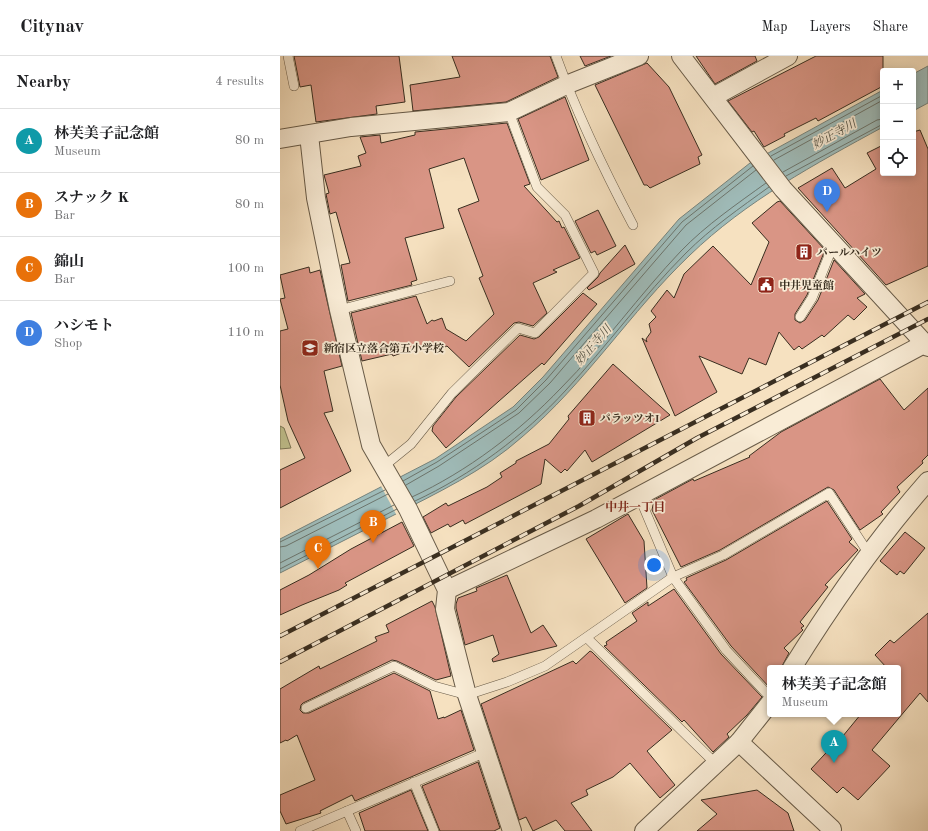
<!DOCTYPE html>
<html lang="en">
<head>
<meta charset="utf-8">
<style>
  body { margin:0; font-family:"Old Standard TT","Noto Serif JP",serif; background:#f2f2f2; color:#202124 }
  .controls { position:absolute; right:12px; top:12px; display:grid; overflow:hidden; border-radius:4px; box-shadow:0 2px 10px #0003 }
  .controls button { width:36px; height:36px; display:grid; place-items:center; padding:0; border:0; border-bottom:1px solid #e0e0e0; background:#fff; color:#202124; font:20px sans-serif }
  .you { position:absolute; left:374px; top:509px; width:14px; height:14px; margin:-10px; border:3px solid #fff; border-radius:50%; background:#1a73e8; box-shadow:0 0 0 6px #1a73e833 }
  .badge { display:grid; place-items:center; width:26px; height:26px; border-radius:50%; background:#111827; color:#fff; font-size:13px; font-weight:700 }
  .pin { position:absolute; translate:-50% -33px; filter:drop-shadow(0 1px 2px #0008) }
  .pin::after { content:''; position:absolute; top:21px; width:14px; height:12px; background:inherit; clip-path:polygon(0 0,100% 0,50% 100%) }
  .popup { position:absolute; left:487px; top:609px; width:134px; height:52px; box-sizing:border-box; display:grid; place-content:center; border-radius:4px; background:#fff; filter:drop-shadow(0 1px 3px #0005); font-size:13px; white-space:nowrap; color:#757577 }
  .popup b { font-size:15px; color:#202124 }
  .popup::after { content:''; position:absolute; left:50%; top:100%; margin-left:-8px; border:8px solid transparent; border-top-color:#fff }
  .list { margin:0; padding:0; list-style:none }
  h2 { display:flex; justify-content:space-between; align-items:center; height:52px; margin:0; padding:0 16px; font-size:17px }
  h2 small { font-size:13px; font-weight:400; color:#757577 }
  .list li { display:grid; grid-template-columns:26px 1fr auto; gap:12px; align-items:center; box-sizing:border-box; height:64px; padding:0 16px; border-top:1px solid #e0e0e0 }
  .list b { display:block; font-size:15px; white-space:nowrap }
  .list p { margin:0; font-size:13px; white-space:nowrap; color:#757577 }
  .list em { font-size:13px; font-style:normal; color:#757577 }
  .icon { flex:none; width:22px; height:22px; fill:none; stroke:currentColor; stroke-width:2; stroke-linecap:round; stroke-linejoin:round }
  .map { position:relative; flex:none; width:648px; height:775px; overflow:hidden }
  header { display:flex; align-items:center; gap:24px; box-sizing:border-box; height:56px; padding:0 20px; background:#fff; border-bottom:1px solid #e0e0e0 }
  header strong { font-size:19px }
  nav { display:flex; gap:22px; margin-inline-start:auto; font-size:14px }
  main { display:flex }
  aside { flex:1; background:#fff }
  .map>svg:first-child { display:block }
  .green { fill:#c1c28f; stroke:#7d7858 }
  .water { fill:#9fbcba; stroke:#76837c }
  .pier { fill:#f6e1c0 }
  .lines { fill:none; stroke-linecap:round; stroke-linejoin:round }
  .shore { stroke:#6c756d; stroke-width:1 }
  .building { fill:#d99585; stroke:#392e20 }
  .service-casing { stroke:#685b48; stroke-width:10 }
  .minor-casing { stroke:#685b48; stroke-width:20 }
  .service { stroke:#f9ecd6; stroke-width:9 }
  .minor { stroke:#f9ecd6; stroke-width:18 }
  .rail-casing { stroke:#392e20; stroke-width:4.5 }
  .rail { stroke:#f9ecd6; stroke-width:3; stroke-dasharray:9; stroke-linecap:butt }
  .labels { text-anchor:middle; stroke-width:3.5; stroke-linejoin:round; paint-order:stroke }
  .poi-label { font-size:11px; font-weight:bold; fill:#392e20; stroke:#f9ecd6; text-anchor:start }
  .water-label { font-size:12px; font-style:italic; fill:#525246; stroke:#f9ecd6 }
  .neighbourhood-label { font-size:12px; font-weight:bold; fill:#7a1f14; stroke:#f9ecd6 }
</style>
</head>
<body>
<header>
<strong>Citynav</strong>
<nav><a>Map</a><a>Layers</a><a>Share</a></nav>
</header>
<main>
<aside>
<h2>Nearby<small>4 results</small></h2>
<ul class="list">
<li><span class="badge" style="background:#0f9aa8">A</span><div><b>林芙美子記念館</b><p>Museum</p></div><em>80 m</em></li>
<li><span class="badge" style="background:#e8710a">B</span><div><b>スナック K</b><p>Bar</p></div><em>80 m</em></li>
<li><span class="badge" style="background:#e8710a">C</span><div><b>錦山</b><p>Bar</p></div><em>100 m</em></li>
<li><span class="badge" style="background:#3f7fe0">D</span><div><b>ハシモト</b><p>Shop</p></div><em>110 m</em></li>
</ul>
</aside>
<div class="map">
<svg width="648" height="775" viewBox="0 0 648 775">
  <rect width="100%" height="100%" fill="#f6e1c0"/>
  <filter id="stains"><feTurbulence type="fractalNoise" baseFrequency=".005" numOctaves="4"/><feColorMatrix values="0 0 0 0 .2 0 0 0 0 .09 0 0 0 0 .02 0 0 0 .5 -.17"/></filter>
  <radialGradient id="worn" r=".72"><stop offset=".6" stop-color="#630" stop-opacity="0"/><stop offset="1" stop-color="#630" stop-opacity=".3"/></radialGradient>
  <path class="green" d="M0,370L4,372L11,392L0,393Z"/>
  <g class="water">
    <path d="M648,10V47L633,55V18Z"/>
    <path d="M603,34V71C535,108 466,145 410,199C350,256 306,327 242,381C204,415 157,437 112,460C75,479 37,498 0,517V483L155,403L233,351L263,321L399,163L470,107Z"/>
  </g>
  <path class="pier" d="M119,420L135,451L117,460L101,430Z"/>
  <g class="lines">
    <g class="shore">
      <path d="M491,100L603,39"/>
      <path d="M494,104L603,44"/>
      <path d="M503,116L597,64L603,63"/>
      <path d="M506,120L603,68"/>
      <path d="M123,425L157,406L236,354L266,324L402,166L473,110"/>
      <path d="M126,429L159,410L239,357L270,327L406,169L476,114"/>
      <path d="M132,441C188,415 239,376 281,332C324,289 359,239 401,195C426,169 457,148 486,127"/>
      <path d="M135,445C191,419 244,380 286,334C327,290 363,240 406,197C431,172 460,152 489,131"/>
      <path d="M0,486L105,434"/>
      <path d="M0,491L6,490L108,438"/>
      <path d="M0,507L114,449"/>
      <path d="M0,513L117,453"/>
    </g>
  </g>
  <g class="building">
    <path d="M14,0H119L125,46L96,50L97,58L36,66L31,29L20,31Z"/>
    <path d="M172,0H270L278,21L226,46L133,55L130,29L180,21Z"/>
    <path d="M300,0H331L305,10Z"/>
    <path d="M416,0H475L477,5L435,28Z"/>
    <path d="M536,0H603V30L538,65L536,62L504,78L505,80L484,91L474,75L472,76L448,45Z"/>
    <path d="M367,7L389,31L422,99L418,101L420,108L370,132L367,129H364L315,29Z"/>
    <path d="M285,41L309,104L261,124L238,63Z"/>
    <path d="M227,67L250,128L244,130L277,166L279,165L282,172L284,171L300,202L273,214L277,216L253,227L267,257L253,270L239,266L234,267L189,311L167,290L156,295L152,286L113,300L112,298L82,305L71,257L136,240L147,268L152,264L154,265L162,262L166,273L186,285L214,258L199,222L203,220L178,153L199,145L184,102L149,113L164,172L125,182L137,224L131,226L132,229L68,245L61,209L70,207L56,156L50,158L46,138L49,137L44,119L81,110L78,100L86,97L80,81L100,79L101,87L135,79V76Z"/>
    <path d="M640,74L648,93V210L606,229L518,132L552,112L565,132L596,113L587,97L603,89V117H633V76Z"/>
    <path d="M500,145L545,194L527,239L515,258V264L520,267L525,264L538,244L554,204L585,238L577,242L587,251L574,264L568,259L544,281L542,279L522,293L519,290L514,294L499,276L486,309L469,302L462,318L419,300L437,336L395,360L362,282L367,286L366,283L371,276L369,268L376,261L371,255L387,234L394,242L404,218L433,190L471,229L489,186L472,167L497,146Z"/>
    <path d="M318,154L336,190L317,199L315,195L311,197L295,165Z"/>
    <path d="M345,189L355,208L309,234L307,232L318,221L320,217Z"/>
    <path d="M29,211L30,217L40,214L62,310L44,315L53,355L44,357L71,415L0,452V414L25,402L8,365L0,329V275L8,273L0,243L5,242L0,219Z"/>
    <path d="M303,237L317,248L264,309L262,307L166,392L152,375L153,370L176,341L240,279L254,283L259,281Z"/>
    <path d="M333,308L390,359L312,406L305,394L287,415L285,413L281,417L265,403L261,428L185,468L183,464L170,471L168,468L151,477L143,461L166,447L168,450L207,431L222,421L220,417L236,407V405L269,388L289,363L288,360Z"/>
    <path d="M600,323L624,354L648,332V399L642,405L643,407L617,431L620,436L601,456L603,458L580,474L554,434L548,431L440,494L401,511L372,454L374,444L413,423L414,425L470,401L469,400L501,376Z"/>
    <path d="M547,445L572,483L569,486L578,494L545,529L548,531L520,566L524,570L521,572L523,574L504,592L509,597L501,612H490V632L451,590L404,526L407,524L406,522L446,504Z"/>
    <path d="M348,458L364,485L367,532L345,547L306,483Z"/>
    <path d="M122,466L134,490L65,527L67,529L59,534L22,549L0,559V534L29,519L71,493Z"/>
    <path d="M625,476L645,492L624,518L620,515L617,519L600,505Z"/>
    <path d="M227,519L251,577L263,569L277,590L213,606L212,603L219,598L213,579L185,589L176,552V548L178,542L197,535L196,532Z"/>
    <path d="M394,533L441,598L482,641L467,659L447,678L449,681L433,696L404,664L402,666L324,590L327,589L326,586L357,565L352,557L368,546V550Z"/>
    <path d="M152,545L155,551L171,620L156,624L117,605L112,604L23,647L21,649L20,654L23,657H29L114,617L150,635L158,663L164,661V662L181,654L194,694L75,745L72,739L40,755L41,757L6,768L0,755V739L35,724L17,679L7,685L6,684L0,687V633L39,610L40,613L97,585L95,581L109,576L106,569Z"/>
    <path d="M648,557V646L640,637L592,694L610,710L578,744L563,731L557,737L531,713L557,685L558,686L581,658H618V612H607L595,599L610,584L614,587Z"/>
    <path d="M310,595L312,596L392,674L367,695L395,729L380,742L350,707L333,721L306,734L308,739L291,747L312,775H285L276,764L253,775L246,761L239,764L201,648L293,605L296,608Z"/>
    <path d="M198,706L220,772L214,775H160L142,730Z"/>
    <path d="M131,734L148,775H85L79,757Z"/>
    <path d="M477,734L508,757L514,775H417L437,758L421,744Z"/>
  </g>
  <g class="lines">
    <g class="service-casing">
      <g id="service">
        <path d="M8,0L14,30"/>
        <path d="M276,0C297,58 324,114 353,169"/>
        <path d="M59,254L170,225"/>
        <path d="M520,261L532,242L554,187"/>
        <path d="M104,410L131,388L172,337L238,272L255,277L314,217L285,159L257,131L229,56"/>
        <path d="M359,440L393,521L446,594L490,641"/>
        <path d="M307,582L436,708"/>
        <path d="M26,652L114,610L154,630L187,639L227,626L265,610L393,521L443,499L549,437L589,498"/>
        <path d="M134,726L154,775"/>
        <path d="M67,755L76,775"/>
        <path d="M20,775L206,696"/>
      </g>
    </g>
    <g class="minor-casing">
      <g id="minor">
        <path d="M401,0L503,133L648,291"/>
        <path d="M433,41L508,0"/>
        <path d="M29,79L36,142L59,254L91,389L128,453L167,534L165,553L187,639L232,775"/>
        <path d="M0,83L71,71L229,56L286,29L359,0"/>
        <path d="M167,534L316,463L644,288"/>
        <path d="M512,612C553,546 597,483 648,425"/>
        <path d="M459,686L552,773"/>
        <path d="M364,775L459,686L490,647"/>
      </g>
    </g>
    <use href="#service" class="service"/>
    <use href="#minor" class="minor"/>
    <g class="rail-casing">
      <g id="rail">
        <path d="M0,580L648,246"/>
        <path d="M0,606L299,450L417,382L648,263"/>
      </g>
    </g>
    <use href="#rail" class="rail"/>
  </g>
  <defs>
    <g id="building-square" transform="scale(0.9)"><rect x="-9" y="-9" width="18" height="18" rx="4" fill="#8f2418" stroke="#f9ecd6"/><path d="M-4-6H4V6H1V3H-1V6H-4ZM-2.5-4.3h1.7v1.8h-1.7ZM.8-4.3h1.7v1.8H.8ZM-2.5-1h1.7V.8h-1.7ZM.8-1h1.7V.8H.8Z" fill="#fff"/></g>
    <g id="civic-square" transform="scale(0.9)"><rect x="-9" y="-9" width="18" height="18" rx="4" fill="#8f2418" stroke="#f9ecd6"/><path d="M-.6-6.5H3V-4.5H.6V-3L4-1V1h2V6H-6V1h2V-1L-.6-3ZM-1.2 2.5V6h2.4V2.5Z" fill="#fff"/></g>
    <g id="school-square" transform="scale(0.9)"><rect x="-9" y="-9" width="18" height="18" rx="4" fill="#8f2418" stroke="#f9ecd6"/><path d="M0-5L7-2L0 1L-7-2ZM-4 1L0 2.5L4 1V4Q0 6-4 4Z" fill="#fff"/></g>
  </defs>
  <g fill-rule="evenodd">
    <use href="#building-square" x="524" y="196"/>
    <use href="#civic-square" x="486" y="229"/>
    <use href="#school-square" x="30" y="292"/>
    <use href="#building-square" x="307" y="362"/>
  </g>
  <g class="labels">
    <g class="poi-label">
      <text x="537" y="200">パールハイツ</text>
      <text x="499" y="233">中井児童館</text>
      <text x="43" y="296">新宿区立落合第五小学校</text>
      <text x="320" y="366">パラッツオI</text>
    </g>
    <g class="water-label">
      <text transform="translate(554 78) rotate(-29)" y="4">妙正寺川</text>
      <text transform="translate(313 289) rotate(-49)" y="4">妙正寺川</text>
    </g>
    <g class="neighbourhood-label">
      <text x="355" y="455">中井一丁目</text>
    </g>
  </g>
  <rect width="100%" height="100%" filter="url(#stains)"/>
  <rect width="100%" height="100%" fill="url(#worn)"/>
</svg>
<div class="controls">
<button>+</button>
<button>−</button>
<button><svg class="icon" aria-label="locate" viewBox="0 0 24 24"><circle cx="12" cy="12" r="6"/><path d="M12 2v4M12 18v4M2 12h4M18 12h4"/></svg></button>
</div>
<div class="you"></div>
<div class="pin badge" style="left:554px;top:707px;background:#0f9aa8">A</div>
<div class="popup"><b>林芙美子記念館</b>Museum</div>
<div class="pin badge" style="left:93px;top:487px;background:#e8710a">B</div>
<div class="pin badge" style="left:38px;top:513px;background:#e8710a">C</div>
<div class="pin badge" style="left:547px;top:156px;background:#3f7fe0">D</div>
</div>
</main>
</body>
</html>
